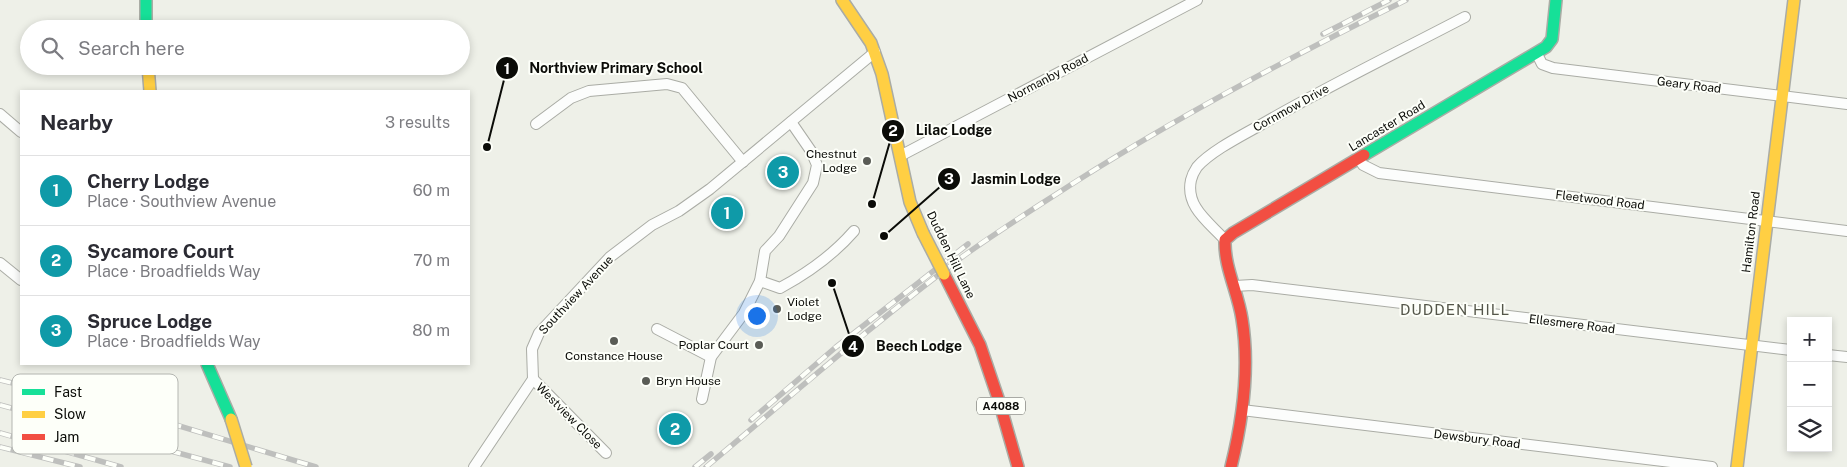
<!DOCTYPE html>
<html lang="en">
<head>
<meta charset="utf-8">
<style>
  body { margin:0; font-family:"Public Sans",sans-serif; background:#f7f7f7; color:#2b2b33 }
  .controls { position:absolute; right:15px; bottom:15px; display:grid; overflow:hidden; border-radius:0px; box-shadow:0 2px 8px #0003 }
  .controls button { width:45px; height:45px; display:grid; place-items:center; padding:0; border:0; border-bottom:1px solid #e1e1e2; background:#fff; color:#2b2b33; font:25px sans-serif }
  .you { position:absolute; left:756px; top:315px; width:18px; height:18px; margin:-12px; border:4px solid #fff; border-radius:50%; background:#1a73e8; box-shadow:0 0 0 8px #1a73e833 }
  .badge { display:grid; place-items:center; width:32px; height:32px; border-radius:50%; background:#ea580c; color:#fff; font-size:16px; font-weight:700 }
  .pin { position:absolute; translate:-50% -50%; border:2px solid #fff; box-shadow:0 1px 5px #0006 }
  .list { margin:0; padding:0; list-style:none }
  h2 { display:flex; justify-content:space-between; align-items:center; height:65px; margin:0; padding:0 20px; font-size:21px }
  h2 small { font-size:16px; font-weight:400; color:#7c7c81 }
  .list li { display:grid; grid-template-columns:32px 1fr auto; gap:15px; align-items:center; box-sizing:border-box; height:70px; padding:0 20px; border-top:1px solid #e1e1e2 }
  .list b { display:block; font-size:19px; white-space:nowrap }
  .list p { margin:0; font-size:16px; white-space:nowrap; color:#7c7c81 }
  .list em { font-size:16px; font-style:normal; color:#7c7c81 }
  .icon { flex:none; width:28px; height:28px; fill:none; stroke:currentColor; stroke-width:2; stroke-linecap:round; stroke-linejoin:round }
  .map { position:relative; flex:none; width:1847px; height:467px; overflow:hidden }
  .search { position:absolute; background:#fff; box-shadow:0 2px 8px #0003; left:20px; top:20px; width:450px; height:55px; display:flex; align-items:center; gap:12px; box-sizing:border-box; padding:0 18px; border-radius:28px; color:#7c7c81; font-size:19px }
  .panel { position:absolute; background:#fff; box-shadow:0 2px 8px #0003; left:20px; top:90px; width:450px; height:275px; border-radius:0px }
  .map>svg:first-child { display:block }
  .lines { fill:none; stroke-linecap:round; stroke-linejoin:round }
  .street-casing { stroke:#aaaca5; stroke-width:12 }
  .fast-casing { stroke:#aaaca5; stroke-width:14 }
  .slow-casing { stroke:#aaaca5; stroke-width:14 }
  .jam-casing { stroke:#aaaca5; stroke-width:14 }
  .street { stroke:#fcfdfc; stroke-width:10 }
  .fast { stroke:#16e098; stroke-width:11 }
  .slow { stroke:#ffcf43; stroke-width:11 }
  .jam { stroke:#f24e42; stroke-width:11 }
  .rail-casing { stroke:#bebfbd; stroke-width:5.5 }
  .rail { stroke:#fdfff9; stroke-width:4; stroke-dasharray:11; stroke-linecap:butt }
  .slow-bridge-casing { stroke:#aaaca5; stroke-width:14; stroke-linecap:butt }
  .slow-bridge { stroke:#ffcf43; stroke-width:11 }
  .poi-dot { fill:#5a5c56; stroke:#fdfff9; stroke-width:2 }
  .labels { text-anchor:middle; stroke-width:4; stroke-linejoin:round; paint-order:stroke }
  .shield { fill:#fdfff9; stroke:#545550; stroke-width:1 }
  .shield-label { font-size:11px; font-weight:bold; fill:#0b0c08 }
  .street-label { font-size:12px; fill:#0b0c08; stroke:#fdfff9 }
  .poi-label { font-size:12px; fill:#0b0c08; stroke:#fdfff9; text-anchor:end }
  .quarter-label { font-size:15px; letter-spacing:1px; fill:#54564a; stroke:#fdfff9 }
  .key { fill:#fdfff9; stroke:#b4b6b1; stroke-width:1 }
  .key-label { font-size:14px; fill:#0b0c08 }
  .leader { fill:none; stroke:#0b0c08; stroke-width:2 }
  .callout-dot { fill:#0b0c08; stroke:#fdfff9; stroke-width:2 }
  .mark-label { font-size:15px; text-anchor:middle; font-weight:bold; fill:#fff }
  .callout-label { font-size:14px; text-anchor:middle; font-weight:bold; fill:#0b0c08; stroke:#fdfff9; stroke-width:4; stroke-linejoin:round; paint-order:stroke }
</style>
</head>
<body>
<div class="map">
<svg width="1847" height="467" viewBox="0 0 1847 467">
  <rect width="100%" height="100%" fill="#eef0e8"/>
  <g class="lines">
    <g class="street-casing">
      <g id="street">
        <path d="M1537,54L1542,64L1553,68L1847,104"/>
        <path d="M0,114L21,132"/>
        <path d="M536,124L571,98L589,91L667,84L682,88L743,162"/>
        <path d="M900,156L1197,0"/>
        <path d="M1359,159L1363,165L1379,173L1847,231"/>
        <path d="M1225,240C1210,223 1185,207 1191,180C1192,176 1195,170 1197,167C1212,150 1245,134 1264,123C1330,85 1398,52 1465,17"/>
        <path d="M0,263L21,280"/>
        <path d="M760,281L780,288C806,274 834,254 854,231"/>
        <path d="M1235,286L1252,285L1791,350"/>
        <path d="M657,329L711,357"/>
        <path d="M1828,355L1847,357"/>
        <path d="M533,379L606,453"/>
        <path d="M702,399L711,357L744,313L760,281L765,251L779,236L813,183L817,165L811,151L791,122"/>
        <path d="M1242,410L1712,467"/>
        <path d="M474,467L533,379L532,349L539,333L610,257L652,225L679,211L710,189L875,52"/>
      </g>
    </g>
    <g class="fast-casing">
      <g id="fast">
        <path d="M146,0V29"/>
        <path d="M1364,155L1546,47L1552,39L1556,0"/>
        <path d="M207,364L231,419"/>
      </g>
    </g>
    <g class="slow-casing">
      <g id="slow">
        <path d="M842,0L871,43L882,74L910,202L923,233"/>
        <path d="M148,66L150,91"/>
        <path d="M1737,467L1794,0"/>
      </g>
    </g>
    <g class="jam-casing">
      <g id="jam">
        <path d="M944,274L980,345L999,401L1018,467"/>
        <path d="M1231,467C1243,419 1250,368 1242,319C1238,292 1224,267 1225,240L1233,233L1364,155"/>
      </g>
    </g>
    <use href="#street" class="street"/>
    <use href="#fast" class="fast"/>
    <use href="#slow" class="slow"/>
    <use href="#jam" class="jam"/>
    <g class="rail-casing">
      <g id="rail">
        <path d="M1323,34L1389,0"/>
        <path d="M0,380L146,416L316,467"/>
        <path d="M0,405L230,467"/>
        <path d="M751,420L836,347L968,244"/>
        <path d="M0,433L121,467"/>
        <path d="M0,447L80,467"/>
        <path d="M695,467L711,454"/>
        <path d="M706,467C791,396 874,323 962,257C998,231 1035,208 1072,184C1179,116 1292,56 1406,0"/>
      </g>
    </g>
    <use href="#rail" class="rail"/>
    <g class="slow-bridge-casing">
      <g id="slow-bridge">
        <path d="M923,233L944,274"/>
        <path d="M231,419L246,467"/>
      </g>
    </g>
    <use href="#slow-bridge" class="slow-bridge"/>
  </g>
  <g class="poi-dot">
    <circle cx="867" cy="161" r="5"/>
    <circle cx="777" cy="309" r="5"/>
    <circle cx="614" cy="341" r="5"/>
    <circle cx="759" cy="345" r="5"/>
    <circle cx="646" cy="381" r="5"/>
  </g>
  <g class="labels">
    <rect class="shield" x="977" y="397.5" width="48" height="17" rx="4"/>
    <g class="shield-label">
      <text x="1001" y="410">A4088</text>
    </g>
    <g class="street-label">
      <text transform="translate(1048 78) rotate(-28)" y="4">Normanby Road</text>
      <text transform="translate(1689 85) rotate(7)" y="4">Geary Road</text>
      <text transform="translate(1291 108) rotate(-29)" y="4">Cornmow Drive</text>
      <text transform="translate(1387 126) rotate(-31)" y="4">Lancaster Road</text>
      <text transform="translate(1600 200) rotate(7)" y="4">Fleetwood Road</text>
      <text transform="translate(1751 232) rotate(-83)" y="4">Hamilton Road</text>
      <text transform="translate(951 255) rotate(64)" y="4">Dudden Hill Lane</text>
      <text transform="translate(576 295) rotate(-47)" y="4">Southview Avenue</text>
      <text transform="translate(1572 324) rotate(7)" y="4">Ellesmere Road</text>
      <text transform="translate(569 416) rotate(45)" y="4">Westview Close</text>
      <text transform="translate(1477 439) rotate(7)" y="4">Dewsbury Road</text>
    </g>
    <g class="poi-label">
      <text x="857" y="158">Chestnut<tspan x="857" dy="14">Lodge</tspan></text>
      <text x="787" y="306" text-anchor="start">Violet<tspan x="787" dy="14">Lodge</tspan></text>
      <text x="749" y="349">Poplar Court</text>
      <text x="614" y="360" text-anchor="middle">Constance House</text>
      <text x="656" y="385" text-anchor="start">Bryn House</text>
    </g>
    <g class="quarter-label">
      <text x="1455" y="315">DUDDEN HILL</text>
    </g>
  </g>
  <rect x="12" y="374" width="166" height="80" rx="8" class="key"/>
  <rect x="22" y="389" width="23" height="6" fill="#16e098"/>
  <rect x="22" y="411" width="23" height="7" fill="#ffcf43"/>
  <rect x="22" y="434" width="23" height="6" fill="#f24e42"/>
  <g class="key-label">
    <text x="54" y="397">Fast</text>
    <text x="54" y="419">Slow</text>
    <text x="54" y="442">Jam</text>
  </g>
  <path class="leader" d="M487 147L507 68M872 204L893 131M884 236L949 179M832 283L853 346"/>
  <g class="callout-dot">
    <circle cx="487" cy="147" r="5"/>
    <circle cx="872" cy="204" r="5"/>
    <circle cx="884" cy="236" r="5"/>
    <circle cx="832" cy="283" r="5"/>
    <circle cx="507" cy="68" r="12"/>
    <circle cx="893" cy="131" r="12"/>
    <circle cx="949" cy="179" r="12"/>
    <circle cx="853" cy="346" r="12"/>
  </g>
  <g class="mark-label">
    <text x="507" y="74">1</text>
    <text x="893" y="136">2</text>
    <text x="949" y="184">3</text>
    <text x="853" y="352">4</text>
  </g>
  <g class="callout-label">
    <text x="616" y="73">Northview Primary School</text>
    <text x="954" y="135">Lilac Lodge</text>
    <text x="1016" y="184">Jasmin Lodge</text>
    <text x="919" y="351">Beech Lodge</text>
  </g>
</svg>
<div class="controls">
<button>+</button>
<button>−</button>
<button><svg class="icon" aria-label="layers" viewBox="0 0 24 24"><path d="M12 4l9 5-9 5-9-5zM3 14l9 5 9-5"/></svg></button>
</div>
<div class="you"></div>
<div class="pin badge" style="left:727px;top:213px;background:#0f9aa8">1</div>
<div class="pin badge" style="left:675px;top:429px;background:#0f9aa8">2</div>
<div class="pin badge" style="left:783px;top:172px;background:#0f9aa8">3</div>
<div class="search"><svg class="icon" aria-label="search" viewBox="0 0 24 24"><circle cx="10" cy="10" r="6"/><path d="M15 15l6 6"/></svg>Search here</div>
<section class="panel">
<h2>Nearby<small>3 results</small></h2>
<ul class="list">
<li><span class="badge" style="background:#0f9aa8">1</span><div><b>Cherry Lodge</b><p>Place · Southview Avenue</p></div><em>60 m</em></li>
<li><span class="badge" style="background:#0f9aa8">2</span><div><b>Sycamore Court</b><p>Place · Broadfields Way</p></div><em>70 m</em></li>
<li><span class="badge" style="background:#0f9aa8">3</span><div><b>Spruce Lodge</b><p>Place · Broadfields Way</p></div><em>80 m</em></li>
</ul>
</section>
</div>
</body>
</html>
